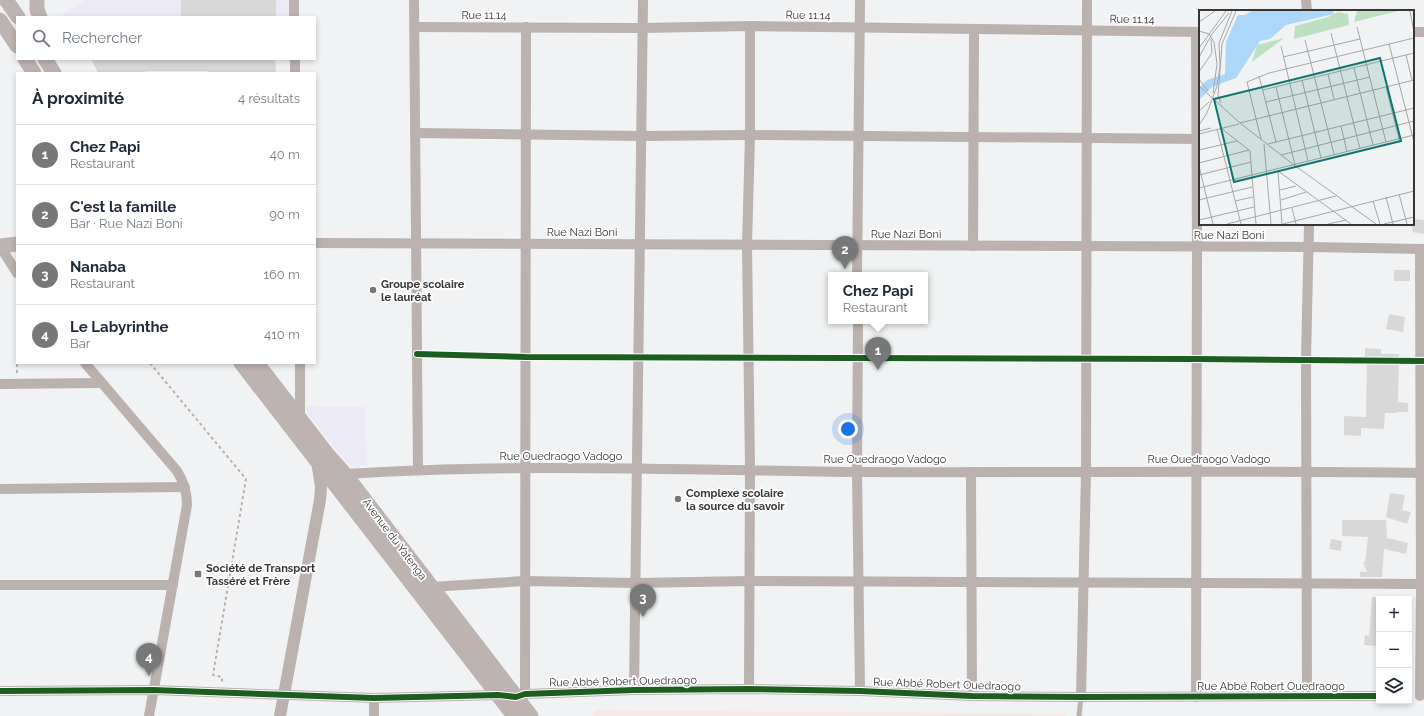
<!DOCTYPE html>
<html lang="fr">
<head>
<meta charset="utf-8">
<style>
  body { margin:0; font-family:Raleway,sans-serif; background:#f2f2f3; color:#1f2937 }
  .controls { position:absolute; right:12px; bottom:12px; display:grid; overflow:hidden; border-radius:0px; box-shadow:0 2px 6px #0003 }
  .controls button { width:36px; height:36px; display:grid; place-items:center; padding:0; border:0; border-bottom:1px solid #e0e1e3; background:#fff; color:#1f2937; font:20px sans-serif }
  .you { position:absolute; left:848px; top:429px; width:14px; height:14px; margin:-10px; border:3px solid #fff; border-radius:50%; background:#1a73e8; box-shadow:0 0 0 6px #1a73e833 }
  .badge { display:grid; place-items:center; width:26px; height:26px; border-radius:50%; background:#777879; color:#fff; font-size:13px; font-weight:700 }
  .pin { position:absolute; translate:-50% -33px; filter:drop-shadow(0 1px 2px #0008) }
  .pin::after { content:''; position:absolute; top:21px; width:14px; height:12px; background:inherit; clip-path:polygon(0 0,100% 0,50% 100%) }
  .popup { position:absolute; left:828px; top:272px; width:100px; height:52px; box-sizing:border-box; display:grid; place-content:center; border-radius:0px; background:#fff; filter:drop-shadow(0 1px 3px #0005); font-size:13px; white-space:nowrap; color:#747a83 }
  .popup b { font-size:15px; color:#1f2937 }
  .popup::after { content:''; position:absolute; left:50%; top:100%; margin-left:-8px; border:8px solid transparent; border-top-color:#fff }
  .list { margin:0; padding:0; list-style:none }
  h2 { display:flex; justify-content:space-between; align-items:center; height:52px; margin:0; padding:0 16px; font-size:17px }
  h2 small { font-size:13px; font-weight:400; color:#747a83 }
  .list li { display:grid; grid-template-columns:26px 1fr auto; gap:12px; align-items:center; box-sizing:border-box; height:60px; padding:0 16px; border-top:1px solid #e0e1e3 }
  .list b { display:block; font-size:15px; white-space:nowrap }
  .list p { margin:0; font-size:13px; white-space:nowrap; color:#747a83 }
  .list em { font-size:13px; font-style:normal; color:#747a83 }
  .icon { flex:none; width:22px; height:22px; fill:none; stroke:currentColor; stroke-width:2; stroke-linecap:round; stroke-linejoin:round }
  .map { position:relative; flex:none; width:1424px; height:716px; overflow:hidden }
  .search { position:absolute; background:#fff; box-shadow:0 2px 6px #0003; left:16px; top:16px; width:300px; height:44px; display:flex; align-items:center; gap:10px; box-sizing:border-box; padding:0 14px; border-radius:0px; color:#747a83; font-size:15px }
  .panel { position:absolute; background:#fff; box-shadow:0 2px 6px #0003; left:16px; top:72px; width:300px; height:292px; border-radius:0px }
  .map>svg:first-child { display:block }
  .commercial { fill:#edeaf7 }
  .education { fill:#f6e9e5 }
  .building { fill:#d8d8d9 }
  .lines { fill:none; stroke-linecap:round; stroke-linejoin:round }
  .path { stroke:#b6b1b0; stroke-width:2; stroke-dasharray:3 3; stroke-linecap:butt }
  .service { stroke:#bbb1af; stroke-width:5 }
  .minor { stroke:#bbb1af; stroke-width:10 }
  .tertiary { stroke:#bbb1af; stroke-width:12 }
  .primary { stroke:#bdb4b2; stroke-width:15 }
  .cycleway-casing { stroke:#fff; stroke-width:8 }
  .cycleway { stroke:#1b5e20; stroke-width:6 }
  .poi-dot { fill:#777879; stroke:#fff; stroke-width:1.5 }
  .labels { text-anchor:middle; stroke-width:3.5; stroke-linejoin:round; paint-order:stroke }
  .street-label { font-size:11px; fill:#363637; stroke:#fff }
  .poi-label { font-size:11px; font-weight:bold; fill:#363637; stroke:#fff; text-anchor:start }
  .inset-road { fill:none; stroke:#a6a7a8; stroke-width:1 }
  .view { fill:#0f766e; fill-opacity:0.15; stroke:#0f766e; stroke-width:2 }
  .inset-edge { fill:none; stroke:#363637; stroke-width:2 }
</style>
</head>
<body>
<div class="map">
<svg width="1424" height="716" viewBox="0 0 1424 716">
  <rect width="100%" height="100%" fill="#f1f2f3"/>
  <g class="commercial">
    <path d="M86,0H289V17H64L62,14Z"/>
    <path d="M307,406L365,407L367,465L351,467L308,414Z"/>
  </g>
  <path class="education" d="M596,710L1065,714V716H592Z"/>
  <g class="building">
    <rect x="181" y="0" width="95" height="17"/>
    <path d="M91,59H275L276,73H208V71H145V73H98Z"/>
    <path d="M1413,219L1424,220V234L1412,232Z"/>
    <rect x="1394" y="270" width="16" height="11"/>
    <path d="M1389,314L1405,317L1403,332L1386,329Z"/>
    <path d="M1365,348L1381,349V354H1399L1398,402L1408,403V412H1397V413H1385L1384,429L1361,428V436L1344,435V416L1366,417L1367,361H1365Z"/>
    <path d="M1390,493L1405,495L1402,510L1411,512L1407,524L1386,517Z"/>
    <path d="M1342,520H1386L1387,538L1408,543L1406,554L1384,549L1382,577H1360V572H1367L1363,562H1365L1368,537L1342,536Z"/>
    <path d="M1331,539L1342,541L1341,551L1329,549Z"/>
    <path d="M1372,597H1379V646L1364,645L1365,635L1369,636Z"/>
  </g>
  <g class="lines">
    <g class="path">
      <path d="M150,363L246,479L213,675L222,677V682"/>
      <path d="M17,373V350"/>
    </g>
    <path class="service" d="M1079,716L1081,697"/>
    <g class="minor">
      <path d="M294,0V17"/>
      <path d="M414,0L418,470"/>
      <path d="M1306,0L1307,11"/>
      <path d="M415,27L642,28L750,26L1200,32"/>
      <path d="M1413,32H1424"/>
      <path d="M295,59V73"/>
      <path d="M415,133L641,136L750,135L1200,139"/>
      <path d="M315,243L1310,247L1424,249"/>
      <path d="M0,246L17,273"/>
      <path d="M973,246L974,30"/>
      <path d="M857,275L860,0"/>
      <path d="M858,321L857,471L860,691"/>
      <path d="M85,363L177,471C184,482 187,492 187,505L149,716"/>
      <path d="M300,363V419"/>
      <path d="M0,384L101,383"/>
      <path d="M971,472L972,696"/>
      <path d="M345,474C517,463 688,470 860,472C1048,473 1236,470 1424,473"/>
      <path d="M0,489L185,487"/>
      <path d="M0,585H173"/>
      <path d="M431,587L525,581L636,583L749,581L1424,584"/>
      <path d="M749,689L750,469L747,245L750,135V26"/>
      <path d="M634,690L643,0"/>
      <path d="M0,691L153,690L374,698L498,695L516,697L525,694L634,690L749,689L860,691L972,696L1081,697L1379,696"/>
      <path d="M525,694L526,27"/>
      <path d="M1307,695L1306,360L1309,224"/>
      <path d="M1420,696L1421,584L1420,249"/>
      <path d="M1081,697L1086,472L1087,0"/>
      <path d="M1196,697L1197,247L1196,32"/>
      <path d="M374,698V716"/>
    </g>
    <path class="tertiary" d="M280,716L320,500L321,487L317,461"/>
    <g class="primary">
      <path d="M6,0L18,17"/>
      <path d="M37,0V10L40,17"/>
      <path d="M0,20L17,46"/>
      <path d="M25,59L34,73"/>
      <path d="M45,59L54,73"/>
      <path d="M0,246L17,244"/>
      <path d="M241,363L514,716"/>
      <path d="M257,363L328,455L345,474L531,716"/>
    </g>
    <g class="cycleway-casing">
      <g id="cycleway">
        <path d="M417,354L526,357L1197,359L1424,361"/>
        <path d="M0,691L153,690L374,698L498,695L516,697L525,694L634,690L749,689L860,691L972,696L1081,697L1379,696"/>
      </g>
    </g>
    <use href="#cycleway" class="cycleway"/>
  </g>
  <g class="poi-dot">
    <circle cx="373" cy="290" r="4"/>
    <circle cx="678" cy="499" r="4"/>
    <rect x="194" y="570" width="8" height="8" rx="2"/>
  </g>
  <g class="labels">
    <g class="street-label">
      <text x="484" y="19">Rue 11.14</text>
      <text transform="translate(808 15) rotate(1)" y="4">Rue 11.14</text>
      <text transform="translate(1132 19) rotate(1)" y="4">Rue 11.14</text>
      <text x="582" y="236">Rue Nazi Boni</text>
      <text x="906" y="238">Rue Nazi Boni</text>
      <text x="1229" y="239">Rue Nazi Boni</text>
      <text x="561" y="460">Rue Ouedraogo Vadogo</text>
      <text x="885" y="463">Rue Ouedraogo Vadogo</text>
      <text x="1209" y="463">Rue Ouedraogo Vadogo</text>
      <text transform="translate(395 539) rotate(53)" y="4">Avenue du Yatenga</text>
      <text transform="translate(623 681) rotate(-1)" y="4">Rue Abbé Robert Ouedraogo</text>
      <text transform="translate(947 684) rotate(2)" y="4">Rue Abbé Robert Ouedraogo</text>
      <text x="1271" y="690">Rue Abbé Robert Ouedraogo</text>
    </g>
    <g class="poi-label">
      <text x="381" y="288">Groupe scolaire<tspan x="381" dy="13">le lauréat</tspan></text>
      <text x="686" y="497">Complexe scolaire<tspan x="686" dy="13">la source du savoir</tspan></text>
      <text x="206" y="572">Société de Transport<tspan x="206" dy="13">Tasséré et Frère</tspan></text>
    </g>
  </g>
  <g transform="translate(1199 10)">
    <rect width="215" height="215" fill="#f1f2f3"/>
    <path d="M158,1H199L155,12ZM139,2L149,4L150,15L95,29L96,16L129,7ZM85,28L53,52L58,35Z" fill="#bde0c3"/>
    <path d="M52,1H134L135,4L87,15L71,29L61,31L37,68L13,77L0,90V78L8,70L26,64L27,32L39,5H46Z" fill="#acd7f9"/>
    <path class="inset-road" d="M211,1L215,22M0,12L16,1M158,17L187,132M0,21L10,24L15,32L18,54L14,83M132,23L161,139M106,30L135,144M190,34L215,132M82,36L109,151M0,38L27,1M207,45L213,70M0,47L13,24L30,3M84,47L161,29M155,58L174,135M0,62L13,43L12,29M129,64L135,89M60,66L77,132M0,69L9,81M103,70L122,148M0,76L41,113L95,155L177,214M77,77L96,155M187,77L200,129M64,80L215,43M67,92L171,67M22,93L19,86L23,34L37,1M0,101L10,92M41,113L215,70M0,115L8,103L18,76L21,56L20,33L33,1M142,116L148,142M22,118L51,141L57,214M18,119L42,214M0,121L12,118M0,124L40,114M62,129L48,72L70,63L215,28M65,134L72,214M69,134L215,98M0,140L38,131M82,145L215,111M0,153L50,140M0,156L14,214M79,161L152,214M79,162L83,214M0,165L52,152M0,178L215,125M81,180L97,176M200,184L208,214M187,187L194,214M0,190L53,177M82,190L107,182M36,191L54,187M174,191L181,214M93,198L97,214M0,210L55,197M28,214L137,186M84,214L215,181M129,214L147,210M185,214L215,207"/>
    <path class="view" d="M181,48L202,131L35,172L15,89Z"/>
    <rect width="215" height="215" class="inset-edge"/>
  </g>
</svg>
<div class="controls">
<button>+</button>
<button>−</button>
<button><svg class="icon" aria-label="layers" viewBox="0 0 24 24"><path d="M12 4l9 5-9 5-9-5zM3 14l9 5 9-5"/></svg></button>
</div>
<div class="you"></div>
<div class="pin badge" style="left:878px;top:370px">1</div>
<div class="popup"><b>Chez Papi</b>Restaurant</div>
<div class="pin badge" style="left:845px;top:269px">2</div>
<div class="pin badge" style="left:643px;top:617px">3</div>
<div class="pin badge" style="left:149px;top:676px">4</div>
<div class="search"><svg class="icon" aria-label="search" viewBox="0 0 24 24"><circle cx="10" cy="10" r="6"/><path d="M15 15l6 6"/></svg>Rechercher</div>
<section class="panel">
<h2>À proximité<small>4 résultats</small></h2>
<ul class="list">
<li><span class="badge">1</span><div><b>Chez Papi</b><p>Restaurant</p></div><em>40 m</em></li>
<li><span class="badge">2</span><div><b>C'est la famille</b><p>Bar · Rue Nazi Boni</p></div><em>90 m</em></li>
<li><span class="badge">3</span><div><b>Nanaba</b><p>Restaurant</p></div><em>160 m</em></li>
<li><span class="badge">4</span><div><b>Le Labyrinthe</b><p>Bar</p></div><em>410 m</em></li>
</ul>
</section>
</div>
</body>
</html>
